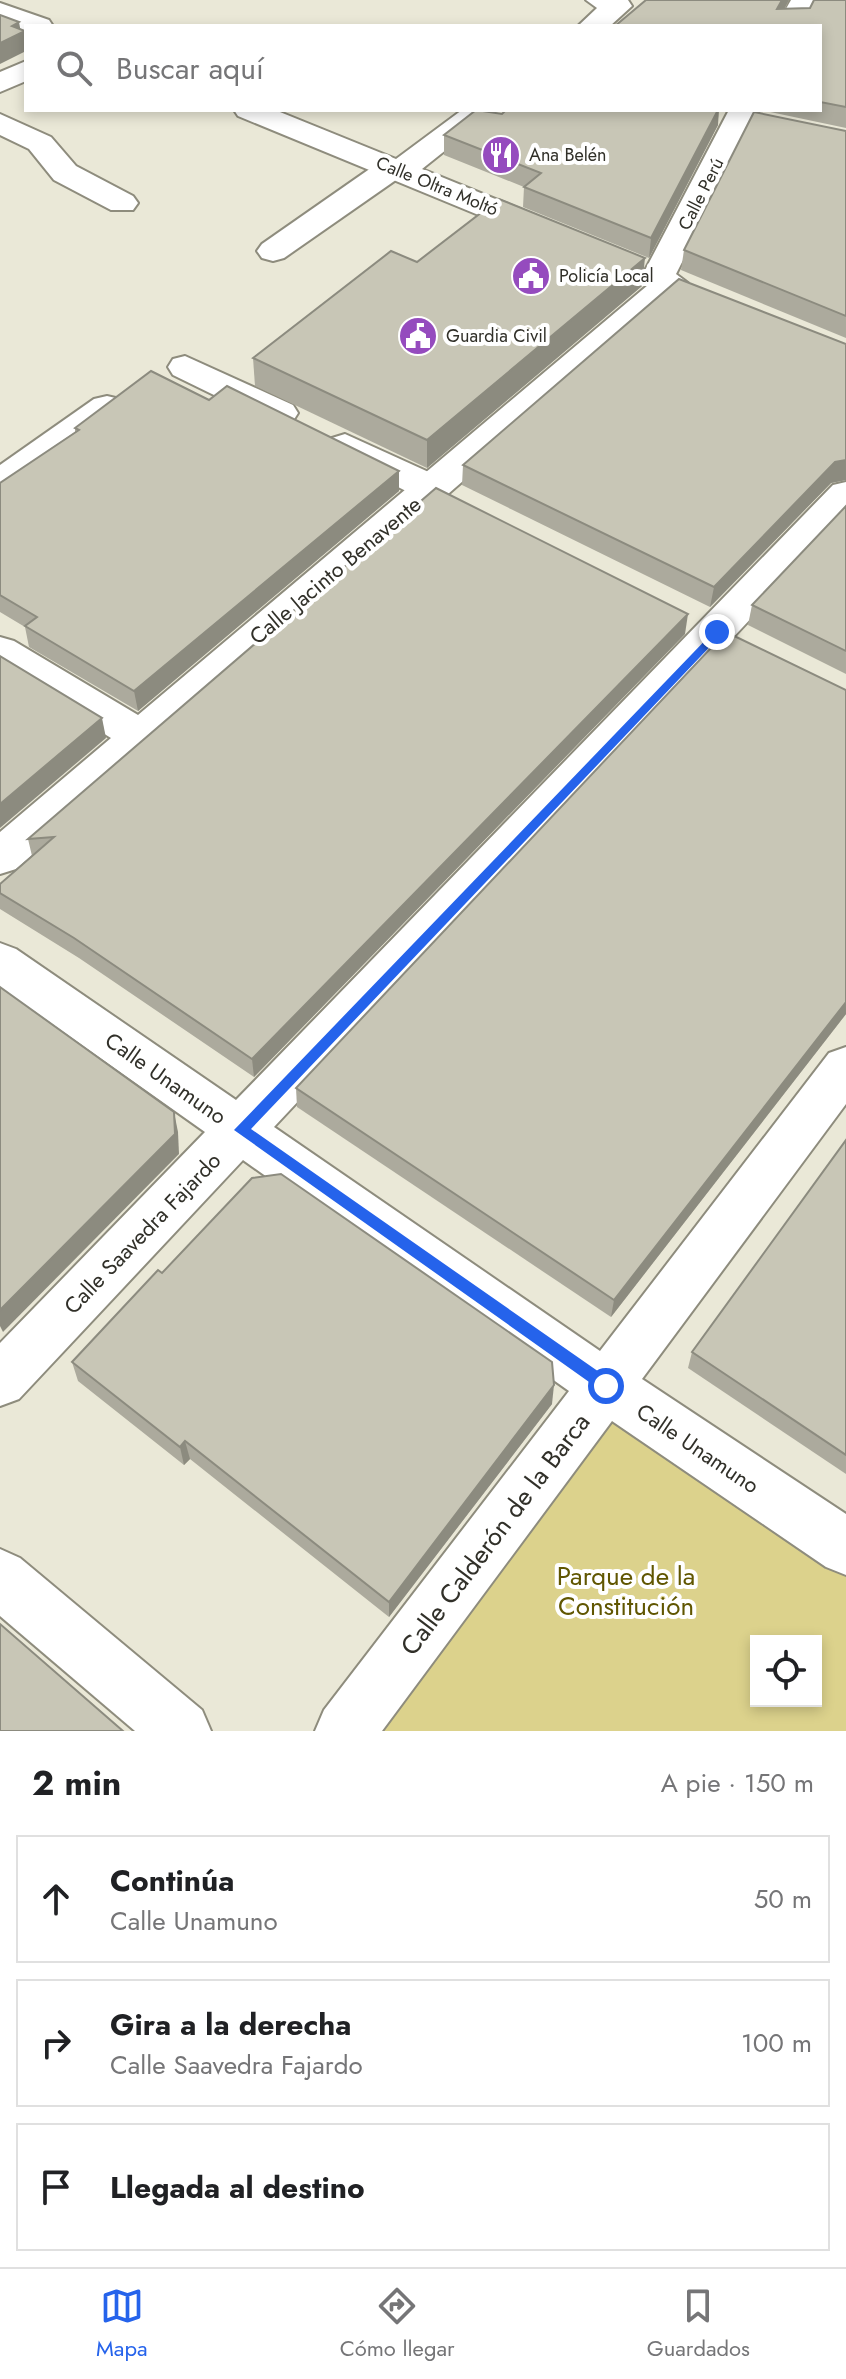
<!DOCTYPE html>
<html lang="es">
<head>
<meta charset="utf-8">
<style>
  body { margin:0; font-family:Jost,sans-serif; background:#f6f6f6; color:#202124 }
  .controls { position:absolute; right:24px; bottom:24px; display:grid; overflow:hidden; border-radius:0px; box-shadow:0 4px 12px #0003 }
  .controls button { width:72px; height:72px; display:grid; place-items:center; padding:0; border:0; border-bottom:2px solid #e0e0e0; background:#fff; color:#202124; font:40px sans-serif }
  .stop { position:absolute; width:24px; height:24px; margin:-18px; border:6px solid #2563eb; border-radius:50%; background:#fff }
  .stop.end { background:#2563eb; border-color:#fff; box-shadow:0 2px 8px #0008 }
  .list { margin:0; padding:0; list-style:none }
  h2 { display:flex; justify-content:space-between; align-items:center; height:104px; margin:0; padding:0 32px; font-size:34px }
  h2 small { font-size:26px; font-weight:400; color:#757577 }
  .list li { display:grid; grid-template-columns:52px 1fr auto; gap:24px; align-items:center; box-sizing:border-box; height:128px; margin:0 16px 16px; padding:0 16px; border:2px solid #e0e0e0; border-radius:0px }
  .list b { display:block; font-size:30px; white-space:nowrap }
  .list p { margin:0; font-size:26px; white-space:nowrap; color:#757577 }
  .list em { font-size:26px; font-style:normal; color:#757577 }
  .icon { flex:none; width:44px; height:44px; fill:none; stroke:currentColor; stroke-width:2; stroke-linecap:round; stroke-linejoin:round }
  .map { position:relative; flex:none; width:846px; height:1731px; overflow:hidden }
  .search { position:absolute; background:#fff; box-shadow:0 4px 12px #0003; left:24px; right:24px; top:24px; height:88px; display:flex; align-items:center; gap:20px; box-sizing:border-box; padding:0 28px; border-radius:0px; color:#757577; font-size:30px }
  .sheet { height:536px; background:#fff }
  nav { display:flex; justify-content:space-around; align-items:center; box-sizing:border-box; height:112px; border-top:2px solid #e0e0e0; background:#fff; font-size:22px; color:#757577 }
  nav a { display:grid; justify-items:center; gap:4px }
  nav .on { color:#2563eb }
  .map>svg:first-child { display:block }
  .green { fill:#dcd28c; fill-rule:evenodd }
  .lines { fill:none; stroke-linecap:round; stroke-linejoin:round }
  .pedestrian-casing { stroke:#8e8c7d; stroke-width:4 }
  .minor-casing { stroke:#8e8c7d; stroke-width:4 }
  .pedestrian { fill:#fff; fill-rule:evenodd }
  .minor { fill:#fff; fill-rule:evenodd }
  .wall { fill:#acaa9d }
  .shaded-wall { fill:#8c8b7f }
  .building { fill:#c8c6b6; stroke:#8c8b7f; stroke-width:2 }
  .route { fill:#2563eb }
  .labels { text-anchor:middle; stroke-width:8; stroke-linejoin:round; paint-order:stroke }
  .far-poi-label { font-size:18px; fill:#313029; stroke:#fff; text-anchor:start }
  .far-street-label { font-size:18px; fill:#313029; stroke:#fff }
  .street-label { font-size:22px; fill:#313029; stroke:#fff }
  .near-street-label { font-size:26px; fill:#313029; stroke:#fff }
  .near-park-label { font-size:26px; fill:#605601; stroke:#fff }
</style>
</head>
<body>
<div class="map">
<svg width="846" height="1731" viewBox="0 0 846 1731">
  <rect width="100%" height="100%" fill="#eae8d7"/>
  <path class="green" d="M606,1386L846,1547V1731H345ZM756,1641H816V1701H756Z"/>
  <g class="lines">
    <g class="pedestrian-casing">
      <g id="pedestrian">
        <path d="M0,114L51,137L76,166L133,196L138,203L133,210H111L54,180L29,149L0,135Z"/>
        <path d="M392,159L403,161L407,168L403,175L284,258L273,261L262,258L257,251L262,244L381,161Z"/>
        <path d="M185,356L293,405L298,413L293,421L280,424L267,421L173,375L168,367L173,359Z"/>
        <path d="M107,396L120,399L125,407L120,415L13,491L0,495V465L94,399Z"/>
        <path d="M345,434L444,479L449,488L444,497L431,500L418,497L332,454L327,446L332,438Z"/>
      </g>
    </g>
    <g class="minor-casing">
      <g id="minor">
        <path d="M586,0H628L632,6L610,26H578L597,8Z"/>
        <path d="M791,0H819L804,26H776Z"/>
        <path d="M0,3L49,20L53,26H26V31L0,21Z"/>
        <path d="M26,61V81L0,92V72Z"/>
        <path d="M234,110H275L396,159L462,110H496L422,169L554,223L559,230L554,237L543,240L532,237L238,116Z"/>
        <path d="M729,110H759L676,274L688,283L683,290L16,869L0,874V832L111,738L0,670V637L14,641L138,715L648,285L641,278Z"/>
        <path d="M846,482V517L274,1127L600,1351L829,1053L846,1047V1104L642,1379L846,1514V1575L826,1567L612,1421L382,1731H315L324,1710L569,1391L243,1160L19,1399L0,1406V1343L205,1132L0,987V943L16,949L236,1100L833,485Z"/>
        <path d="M0,1549L20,1558L202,1710L211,1731H135L0,1616Z"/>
      </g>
    </g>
    <use href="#pedestrian" class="pedestrian"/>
    <use href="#minor" class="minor"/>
  </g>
  <g class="wall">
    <path d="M646,0H789L785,9L810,8L846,0V128L761,110H820V26Z"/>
    <path d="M502,114L718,125L649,258L523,207L524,187L444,155V135Z"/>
    <path d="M846,131V338L681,270L684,250Z"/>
    <path d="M642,286L427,468L255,386L253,358Z"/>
    <path d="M846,344V480L831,483L710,607L462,485L463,465Z"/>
    <path d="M209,400L399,491L138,711L29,647L25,627L0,612V483L75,432V428Z"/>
    <path d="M846,506V674L748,625L752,605Z"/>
    <path d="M685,634L254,1077L79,958L0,909V884L32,856L28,839Z"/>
    <path d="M846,690V1014L611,1317L297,1107L296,1088Z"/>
    <path d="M846,1140V1474L688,1368L692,1352Z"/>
    <path d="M162,1273L552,1404L389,1617L190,1459L184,1465L78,1381L72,1362Z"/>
  </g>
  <g class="shaded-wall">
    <path d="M782,0H789L775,26L777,9Z"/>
    <path d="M19,22L21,33L25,31L26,51L0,64V43L12,26Z"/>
    <path d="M718,110H719L718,125L649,258L651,238Z"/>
    <path d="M645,258L642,286L427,468V440Z"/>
    <path d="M846,460V480L831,483L710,607L714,587L835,462Z"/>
    <path d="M399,471V491L138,711L134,691Z"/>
    <path d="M688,614L685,634L254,1077L252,1059Z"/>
    <path d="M102,718L106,738L0,828V804Z"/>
    <path d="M846,1002V1014L611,1317L614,1300Z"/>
    <path d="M174,1112L178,1132L179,1154L3,1332L0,1326V1310Z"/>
    <path d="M554,1385L552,1404L389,1617V1602Z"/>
    <path d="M185,1441L190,1459L184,1465L180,1447Z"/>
  </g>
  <g class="building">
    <path d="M646,0H782L777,9L810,8L814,0H846V107L820,102V26H615Z"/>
    <path d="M0,15L19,22L12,26L25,31L0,43Z"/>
    <path d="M476,110L502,114L506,110H718L651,238L524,187L541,173L444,135Z"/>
    <path d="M754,112L846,131V316L684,250Z"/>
    <path d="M499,199L645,258L427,440L253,358L391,251L417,262Z"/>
    <path d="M679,279L846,344V460L835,462L714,587L463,465Z"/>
    <path d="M151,371L209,400L227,386L399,471L134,691L25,626L37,617L0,595V483L79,430L75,428Z"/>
    <path d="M436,488L688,614L252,1059L74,938L0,893V884L54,837L28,839Z"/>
    <path d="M846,506V651L752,605Z"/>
    <path d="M726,632L846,690V1002L614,1300L296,1088Z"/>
    <path d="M0,656L102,718L0,804Z"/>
    <path d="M0,987L174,1112L175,1134L0,1310Z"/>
    <path d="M846,1140V1455L692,1352Z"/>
    <path d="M281,1174L552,1362L554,1385L389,1602L185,1441L180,1447L72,1362L158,1270L162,1273L252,1178Z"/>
    <path d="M0,1624L123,1731H0Z"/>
  </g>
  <path class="route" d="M717,628L721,629V635L251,1129L612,1381V1392L606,1394L234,1130Z"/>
  <defs>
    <g id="restaurant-disc" transform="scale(2)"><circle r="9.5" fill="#954bbe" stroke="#fff"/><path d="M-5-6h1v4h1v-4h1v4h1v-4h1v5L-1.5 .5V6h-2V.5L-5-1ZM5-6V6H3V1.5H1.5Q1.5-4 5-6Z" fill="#fff"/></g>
    <g id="civic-disc" transform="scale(2)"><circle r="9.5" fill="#954bbe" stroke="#fff"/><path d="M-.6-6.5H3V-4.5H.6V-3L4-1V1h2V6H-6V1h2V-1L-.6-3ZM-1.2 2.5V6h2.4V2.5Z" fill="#fff"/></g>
  </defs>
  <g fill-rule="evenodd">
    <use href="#restaurant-disc" x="501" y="155"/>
    <use href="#civic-disc" x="531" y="276"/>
    <use href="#civic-disc" x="418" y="336"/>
  </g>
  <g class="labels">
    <g class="far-poi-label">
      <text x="529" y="161">Ana Belén</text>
      <text x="559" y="282">Policía Local</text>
      <text x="446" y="342">Guardia Civil</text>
    </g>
    <g class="far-street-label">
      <text transform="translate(437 186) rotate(22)" y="6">Calle Oltra Moltó</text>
      <text transform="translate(701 194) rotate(-63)" y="6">Calle Perú</text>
    </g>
    <g class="street-label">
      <text transform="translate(335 570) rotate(-40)" y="8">Calle Jacinto Benavente</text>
      <text transform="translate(166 1078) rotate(35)" y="8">Calle Unamuno</text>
      <text transform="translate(142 1233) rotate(-46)" y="8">Calle Saavedra Fajardo</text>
      <text transform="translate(698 1448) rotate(34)" y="8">Calle Unamuno</text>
    </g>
    <g class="near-street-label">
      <text transform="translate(495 1534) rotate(-53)" y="9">Calle Calderón de la Barca</text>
    </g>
    <g class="near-park-label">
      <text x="626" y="1585">Parque de la<tspan x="626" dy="30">Constitución</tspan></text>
    </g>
  </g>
</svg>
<div class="controls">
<button><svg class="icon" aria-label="locate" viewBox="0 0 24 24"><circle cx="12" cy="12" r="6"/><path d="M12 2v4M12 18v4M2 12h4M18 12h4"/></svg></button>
</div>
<div class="stop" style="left:606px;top:1386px"></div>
<div class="stop end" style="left:717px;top:632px"></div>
<div class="search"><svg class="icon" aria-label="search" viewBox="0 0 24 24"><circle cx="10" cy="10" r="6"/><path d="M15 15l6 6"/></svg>Buscar aquí</div>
</div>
<section class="sheet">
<h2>2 min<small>A pie · 150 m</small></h2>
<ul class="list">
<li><svg class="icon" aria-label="ahead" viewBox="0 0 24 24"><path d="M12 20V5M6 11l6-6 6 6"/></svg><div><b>Continúa</b><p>Calle Unamuno</p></div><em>50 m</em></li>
<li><svg class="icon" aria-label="right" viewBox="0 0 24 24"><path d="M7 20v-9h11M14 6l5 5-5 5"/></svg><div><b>Gira a la derecha</b><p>Calle Saavedra Fajardo</p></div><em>100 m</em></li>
<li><svg class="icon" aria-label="arrive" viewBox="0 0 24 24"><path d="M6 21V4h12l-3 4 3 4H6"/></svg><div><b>Llegada al destino</b></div></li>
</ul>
</section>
<nav>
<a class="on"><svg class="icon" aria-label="map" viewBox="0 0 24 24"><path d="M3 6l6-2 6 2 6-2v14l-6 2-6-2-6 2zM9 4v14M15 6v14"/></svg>Mapa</a>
<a><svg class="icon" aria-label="directions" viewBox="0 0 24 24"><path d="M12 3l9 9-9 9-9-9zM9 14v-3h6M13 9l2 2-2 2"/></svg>Cómo llegar</a>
<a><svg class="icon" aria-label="saved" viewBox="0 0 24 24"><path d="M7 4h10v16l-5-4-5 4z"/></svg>Guardados</a>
</nav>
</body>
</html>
